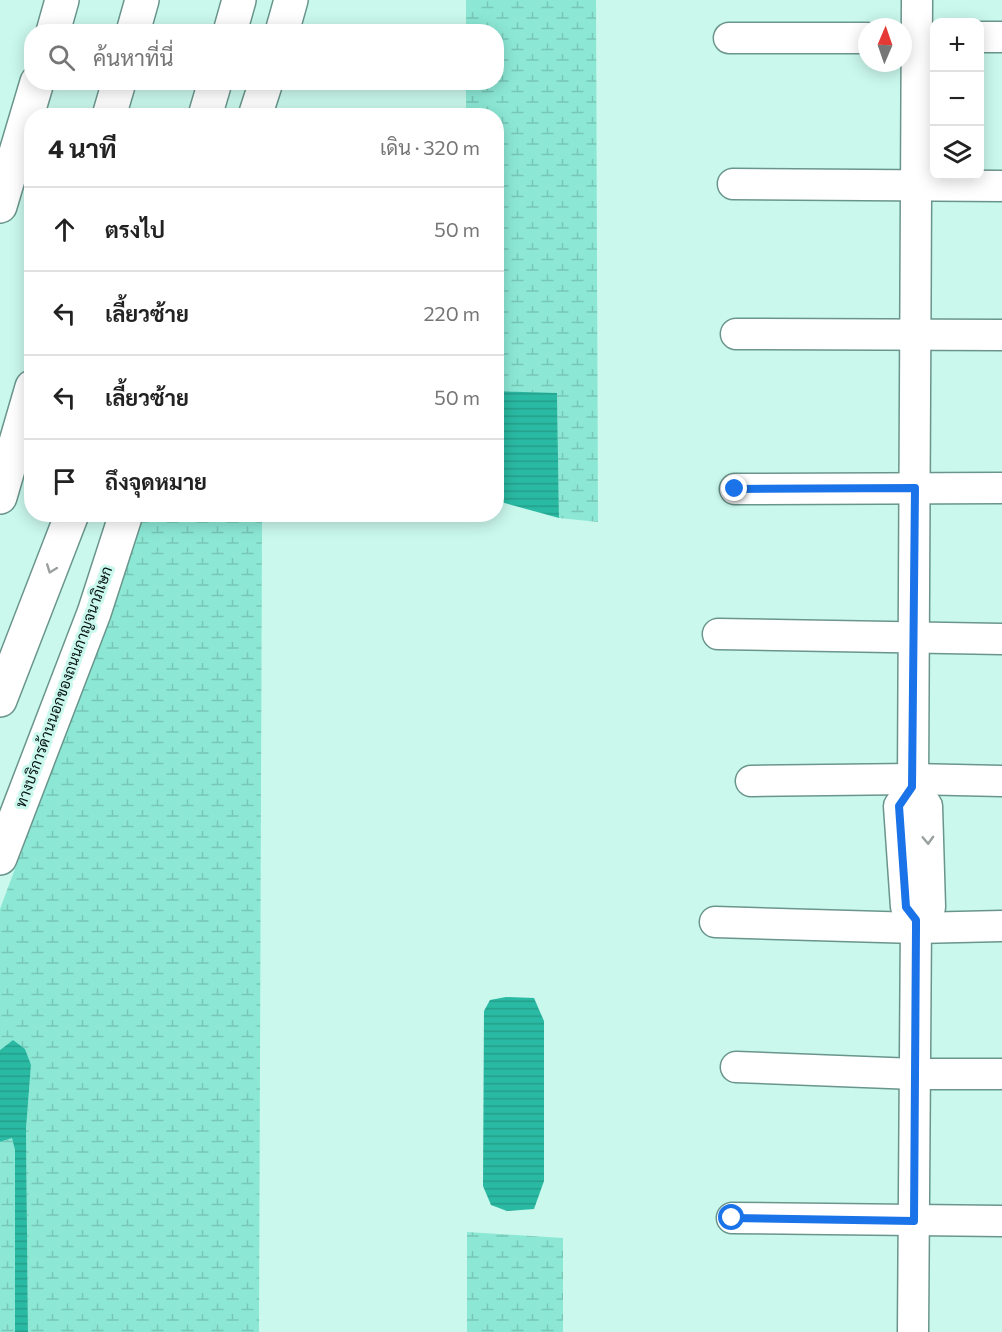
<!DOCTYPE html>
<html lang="th">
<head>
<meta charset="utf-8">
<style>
  body { margin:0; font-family:Commissioner,Sarabun,sans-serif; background:#f6f6f6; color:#222 }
  .controls { position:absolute; right:18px; top:18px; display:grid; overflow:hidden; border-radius:12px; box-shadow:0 3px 15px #0003 }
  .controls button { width:54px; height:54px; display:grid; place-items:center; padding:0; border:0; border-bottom:2px solid #e0e0e0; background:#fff; color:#222; font:30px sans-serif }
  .compass { position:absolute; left:858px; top:18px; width:54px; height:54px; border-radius:50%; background:#fff; box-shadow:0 3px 15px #0003; rotate:2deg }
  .stop { position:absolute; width:18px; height:18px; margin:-14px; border:4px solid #1a73e8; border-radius:50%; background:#fff }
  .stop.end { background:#1a73e8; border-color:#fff; box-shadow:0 2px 6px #0008 }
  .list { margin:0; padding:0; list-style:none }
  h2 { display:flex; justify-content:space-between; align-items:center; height:78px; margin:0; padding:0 24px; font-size:26px }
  h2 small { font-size:20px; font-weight:400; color:#767676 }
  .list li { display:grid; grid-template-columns:39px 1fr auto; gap:18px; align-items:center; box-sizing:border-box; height:84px; padding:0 24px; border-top:2px solid #e0e0e0 }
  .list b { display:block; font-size:22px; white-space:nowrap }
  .list em { font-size:20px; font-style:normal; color:#767676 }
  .icon { flex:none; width:33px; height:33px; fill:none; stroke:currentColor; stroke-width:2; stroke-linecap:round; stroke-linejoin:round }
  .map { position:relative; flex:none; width:1002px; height:1332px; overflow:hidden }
  .search { position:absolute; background:#fff; box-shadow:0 3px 15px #0003; left:24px; top:24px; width:480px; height:66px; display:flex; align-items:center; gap:15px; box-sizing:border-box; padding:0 21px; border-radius:24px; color:#767676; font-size:22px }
  .panel { position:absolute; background:#fff; box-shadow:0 3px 15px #0003; left:24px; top:108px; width:480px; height:414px; border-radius:24px }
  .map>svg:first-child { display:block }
  .wetland { fill:url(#wetland-marsh) }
  .water { fill:url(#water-rules) }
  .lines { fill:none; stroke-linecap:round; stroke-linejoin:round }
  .minor-casing { stroke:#6a958c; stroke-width:33 }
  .major-casing { stroke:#6a958c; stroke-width:36 }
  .highway-casing { stroke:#6a958c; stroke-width:36 }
  .minor { stroke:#fff; stroke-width:30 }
  .major { stroke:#fff; stroke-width:33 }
  .highway { stroke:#fff; stroke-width:33 }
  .oneway { stroke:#9aa09f }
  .route { stroke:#1a73e8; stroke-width:8 }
  .labels { text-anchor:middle; stroke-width:6; stroke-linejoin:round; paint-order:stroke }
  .street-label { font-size:15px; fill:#03120e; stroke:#caf8ed }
</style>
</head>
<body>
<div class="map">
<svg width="1002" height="1332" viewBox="0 0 1002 1332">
  <defs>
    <pattern id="wetland-marsh" width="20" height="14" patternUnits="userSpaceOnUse" patternTransform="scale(1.5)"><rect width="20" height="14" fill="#8ce8d5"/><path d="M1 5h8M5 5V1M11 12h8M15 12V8" fill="none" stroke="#77c6b6"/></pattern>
    <pattern id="water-rules" width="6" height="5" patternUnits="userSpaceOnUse" patternTransform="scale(1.5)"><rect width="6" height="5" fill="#2abaa3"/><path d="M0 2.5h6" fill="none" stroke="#249f8b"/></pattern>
  </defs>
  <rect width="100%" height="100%" fill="#caf8ed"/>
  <g class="wetland">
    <path d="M466,0H596L598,522L559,518L557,394L497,391L496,116L466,115V83L496,82V32L466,31Z"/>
    <path d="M143,515H262L259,1332H28L26,1129L31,1065L13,1040L0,1050V909L94,657Z"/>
    <path d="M12,1138L15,1150V1332H0V1142Z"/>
    <path d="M467,1232L563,1238V1332H467Z"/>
  </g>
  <g class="water">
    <path d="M496,391L557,393L559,518L497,501Z"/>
    <path d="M506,997L534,998L544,1021V1181L534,1209L507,1211L491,1205L483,1186L484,1011L490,1000Z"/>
    <path d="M13,1040L25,1049L31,1065L26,1129L28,1332H15V1150L12,1138L0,1142V1050Z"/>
  </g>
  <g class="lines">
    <g class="minor-casing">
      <g id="minor">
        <path d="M980,37H1002"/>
        <path d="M729,38H867"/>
        <path d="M733,184L1002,186"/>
        <path d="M736,334L1002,335"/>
        <path d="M735,489L1002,488"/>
        <path d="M718,634L1002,639"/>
        <path d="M751,781L912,779L1002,781"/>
        <path d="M913,787L927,806L930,907L916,920"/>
        <path d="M715,922L916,928L1002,926"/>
        <path d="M736,1067L915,1074H1002"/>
        <path d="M732,1218L1002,1221"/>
        <path d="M913,1332L916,920L906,907L899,806L913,787L917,0"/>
      </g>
    </g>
    <g class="major-casing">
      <g id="major">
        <path d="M282,32L291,0"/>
        <path d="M255,116L266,82"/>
        <path d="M0,858L94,613L126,514"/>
      </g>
    </g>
    <g class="highway-casing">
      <g id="highway">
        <path d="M53,32L62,0"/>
        <path d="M133,32L142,0"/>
        <path d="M230,32L239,0"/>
        <path d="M109,116L119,82"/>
        <path d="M205,116L215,82"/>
        <path d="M0,206L37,82"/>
        <path d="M0,497L32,387"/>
        <path d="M0,700L72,514"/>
      </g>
    </g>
    <use href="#minor" class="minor"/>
    <use href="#major" class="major"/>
    <use href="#highway" class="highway"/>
  </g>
  <defs><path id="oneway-chevron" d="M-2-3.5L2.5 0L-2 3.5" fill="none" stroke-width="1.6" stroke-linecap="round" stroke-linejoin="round" transform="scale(1.5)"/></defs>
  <g class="oneway">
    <use href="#oneway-chevron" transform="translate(51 569) rotate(111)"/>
    <use href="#oneway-chevron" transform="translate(928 840) rotate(88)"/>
  </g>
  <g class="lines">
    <path class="route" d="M732,1218L914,1221L916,928V920L906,907L899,806L912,787L915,488L735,489"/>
  </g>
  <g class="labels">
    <g class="street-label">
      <text transform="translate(64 687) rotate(-70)" y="5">ทางบริการด้านนอกของถนนกาญจนาภิเษก</text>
    </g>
  </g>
</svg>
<div class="controls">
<button>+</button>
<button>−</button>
<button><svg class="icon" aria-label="layers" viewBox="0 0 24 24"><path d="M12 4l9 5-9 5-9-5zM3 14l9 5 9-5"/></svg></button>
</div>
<svg class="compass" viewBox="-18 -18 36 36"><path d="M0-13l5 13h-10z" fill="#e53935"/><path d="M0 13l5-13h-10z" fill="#767676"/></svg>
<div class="stop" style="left:732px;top:1218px"></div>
<div class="stop end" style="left:735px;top:489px"></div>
<div class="search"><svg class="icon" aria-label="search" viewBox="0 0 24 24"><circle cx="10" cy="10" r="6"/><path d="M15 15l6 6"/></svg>ค้นหาที่นี่</div>
<section class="panel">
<h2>4 นาที<small>เดิน · 320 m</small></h2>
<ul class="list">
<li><svg class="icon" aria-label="ahead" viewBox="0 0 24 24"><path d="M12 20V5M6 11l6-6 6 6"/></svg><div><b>ตรงไป</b></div><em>50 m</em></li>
<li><svg class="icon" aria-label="left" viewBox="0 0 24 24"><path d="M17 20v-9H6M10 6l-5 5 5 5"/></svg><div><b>เลี้ยวซ้าย</b></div><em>220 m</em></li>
<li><svg class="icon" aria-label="left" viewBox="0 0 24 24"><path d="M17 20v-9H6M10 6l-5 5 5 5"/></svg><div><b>เลี้ยวซ้าย</b></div><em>50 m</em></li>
<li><svg class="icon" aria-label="arrive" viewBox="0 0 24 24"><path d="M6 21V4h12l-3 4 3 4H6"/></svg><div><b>ถึงจุดหมาย</b></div></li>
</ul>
</section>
</div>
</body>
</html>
